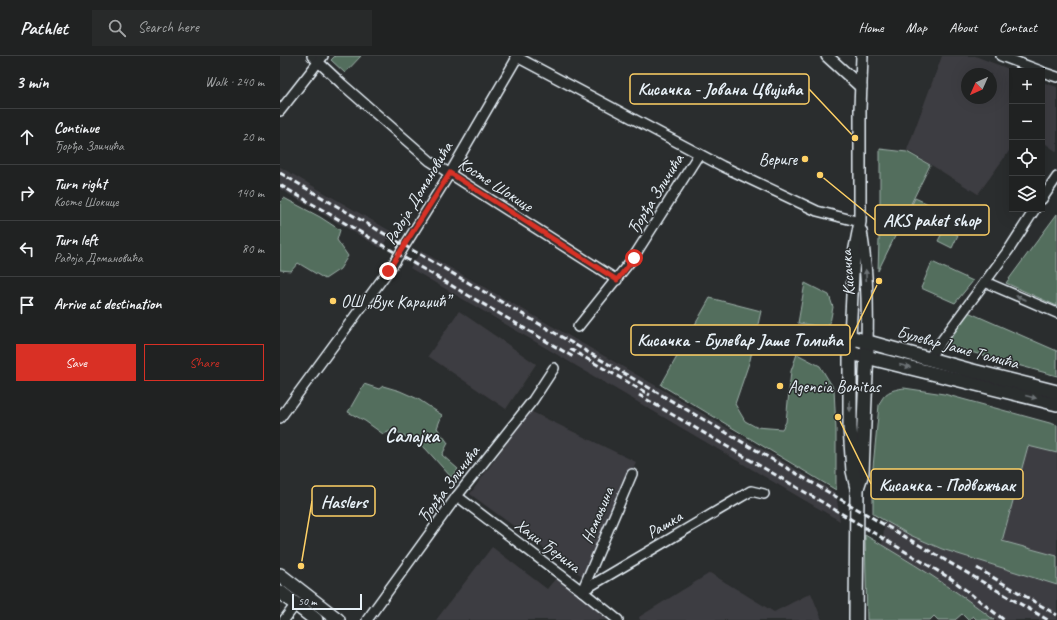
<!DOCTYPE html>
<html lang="en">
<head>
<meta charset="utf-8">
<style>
  body { margin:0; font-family:Caveat,sans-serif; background:#282a2a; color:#f1f3f6 }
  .controls { position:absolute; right:12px; top:12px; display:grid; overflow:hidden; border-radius:0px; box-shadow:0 4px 16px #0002 }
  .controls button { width:36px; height:36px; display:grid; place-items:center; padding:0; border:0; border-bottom:1px solid #3d3f40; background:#202222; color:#f1f3f6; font:20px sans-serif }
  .compass { position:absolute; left:681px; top:12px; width:36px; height:36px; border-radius:50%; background:#202222; box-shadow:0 4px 16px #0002; rotate:225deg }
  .scale { position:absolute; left:12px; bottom:10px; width:70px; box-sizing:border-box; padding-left:4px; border:2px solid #e8f1f8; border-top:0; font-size:11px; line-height:14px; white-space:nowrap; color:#e8f1f8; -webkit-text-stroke:3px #2a2d2e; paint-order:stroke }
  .stop { position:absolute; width:12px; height:12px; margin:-9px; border:3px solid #d93025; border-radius:50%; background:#fff }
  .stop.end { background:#d93025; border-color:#fff; box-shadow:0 1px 4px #0008 }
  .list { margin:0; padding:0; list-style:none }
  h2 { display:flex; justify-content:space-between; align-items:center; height:52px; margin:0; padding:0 16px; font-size:17px }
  h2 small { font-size:13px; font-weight:400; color:#a2a4a5 }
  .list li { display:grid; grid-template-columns:26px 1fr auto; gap:12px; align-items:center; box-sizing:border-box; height:56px; padding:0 16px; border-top:1px solid #3d3f40 }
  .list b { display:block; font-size:15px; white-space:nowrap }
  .list p { margin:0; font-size:13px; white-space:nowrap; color:#a2a4a5 }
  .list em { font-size:13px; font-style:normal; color:#a2a4a5 }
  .actions { display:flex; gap:8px; padding:12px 16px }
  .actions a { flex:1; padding:9px 0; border:1px solid #d93025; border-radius:0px; text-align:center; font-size:14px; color:#d93025 }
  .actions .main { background:#d93025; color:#fff }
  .icon { flex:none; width:22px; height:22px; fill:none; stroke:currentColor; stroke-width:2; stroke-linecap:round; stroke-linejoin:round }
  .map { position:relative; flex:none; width:777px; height:564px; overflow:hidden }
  header { display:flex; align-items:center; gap:24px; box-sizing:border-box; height:56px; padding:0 20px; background:#202222; border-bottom:1px solid #3d3f40 }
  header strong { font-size:19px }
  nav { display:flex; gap:22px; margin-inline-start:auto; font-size:14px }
  .search { width:280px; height:36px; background:#282a2a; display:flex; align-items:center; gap:10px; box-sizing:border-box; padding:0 14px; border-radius:0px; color:#a2a4a5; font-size:15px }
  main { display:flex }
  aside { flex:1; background:#202222 }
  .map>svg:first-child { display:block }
  .built { fill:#3e3d42; fill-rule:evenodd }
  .green { fill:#536e5d; stroke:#9eb0aa }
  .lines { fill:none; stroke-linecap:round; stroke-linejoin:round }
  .minor-casing { stroke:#e8f1f8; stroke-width:12 }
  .tertiary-casing { stroke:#e8f1f8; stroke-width:14 }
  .secondary-casing { stroke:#e8f1f8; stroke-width:16 }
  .minor { stroke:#2a2d2e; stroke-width:9 }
  .tertiary { stroke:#2a2d2e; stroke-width:11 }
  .secondary { stroke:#2a2d2e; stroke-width:13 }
  .rail { stroke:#e8f1f8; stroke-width:3; stroke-dasharray:6 3; stroke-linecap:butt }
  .oneway { fill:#6c7275 }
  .route { stroke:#d93025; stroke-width:5 }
  .poi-dot { fill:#ffd166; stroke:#2a2d2e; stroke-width:1.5 }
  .labels { text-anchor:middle; stroke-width:3; stroke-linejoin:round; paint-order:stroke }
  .poi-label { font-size:17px; fill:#e8f1f8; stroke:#2a2d2e; text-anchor:start }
  .street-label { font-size:17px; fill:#e8f1f8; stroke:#2a2d2e }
  .quarter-label { font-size:19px; font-weight:bold; fill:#e8f1f8; stroke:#2a2d2e }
  .leader { fill:none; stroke:#ffd166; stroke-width:1.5 }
  .callout-dot { fill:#ffd166; stroke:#2a2d2e; stroke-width:1.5 }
  .callout { fill:#2a2d2e; stroke:#ffd166; stroke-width:1.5 }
  .callout-label { font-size:18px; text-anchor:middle; font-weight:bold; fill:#e8f1f8 }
</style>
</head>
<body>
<header>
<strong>Pathlet</strong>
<div class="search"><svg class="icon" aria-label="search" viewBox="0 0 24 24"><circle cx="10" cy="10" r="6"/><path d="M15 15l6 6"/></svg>Search here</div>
<nav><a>Home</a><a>Map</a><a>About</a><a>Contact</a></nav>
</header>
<main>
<aside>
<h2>3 min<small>Walk · 240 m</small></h2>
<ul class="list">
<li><svg class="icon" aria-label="ahead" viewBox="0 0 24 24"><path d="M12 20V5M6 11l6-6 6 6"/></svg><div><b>Continue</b><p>Ђорђа Зличића</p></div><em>20 m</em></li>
<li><svg class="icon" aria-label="right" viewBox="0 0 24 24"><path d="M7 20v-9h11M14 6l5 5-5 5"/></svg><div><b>Turn right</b><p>Косте Шокице</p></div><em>140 m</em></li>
<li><svg class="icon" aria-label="left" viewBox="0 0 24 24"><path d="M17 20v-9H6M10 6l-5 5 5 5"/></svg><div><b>Turn left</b><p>Радоја Домановића</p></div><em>80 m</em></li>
<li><svg class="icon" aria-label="arrive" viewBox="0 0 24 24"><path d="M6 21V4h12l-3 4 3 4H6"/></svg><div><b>Arrive at destination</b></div></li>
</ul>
<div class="actions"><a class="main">Save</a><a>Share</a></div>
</aside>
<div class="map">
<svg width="777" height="564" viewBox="0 0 777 564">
  <rect width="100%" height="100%" fill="#2a2d2e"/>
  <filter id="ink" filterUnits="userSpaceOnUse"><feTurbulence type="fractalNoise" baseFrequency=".025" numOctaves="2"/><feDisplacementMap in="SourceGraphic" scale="8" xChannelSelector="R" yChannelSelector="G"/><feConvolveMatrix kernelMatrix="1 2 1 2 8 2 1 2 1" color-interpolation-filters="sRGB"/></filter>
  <g filter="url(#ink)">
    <g class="built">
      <path d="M662,0H695L734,15H732V91L698,138L627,94ZM687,18H711V42H687Z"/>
      <path d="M762,26L777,31V96L762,85Z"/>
      <path d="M0,111L112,176L101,192L0,133Z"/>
      <path d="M141,195L378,331L556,437L560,465L130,212Z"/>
      <path d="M179,255L256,308L226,353L148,300Z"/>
      <path d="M250,355L356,406L302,520L190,438Z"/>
      <path d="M748,389L777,397V500L722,485Z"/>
      <path d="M605,465L630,479L662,493L777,529V564H714L700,553L632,507L602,489Z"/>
      <path d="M212,491L267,533L276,522L330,564H156Z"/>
      <path d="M430,517L494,556L531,537L542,564H360L359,561Z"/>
    </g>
    <g class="green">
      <path d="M55,0H81L65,17L51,4Z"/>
      <path d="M600,93L627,96L650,109L598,215L600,152Z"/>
      <path d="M4,142L40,161L60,174L57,184L68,200L60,213L45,223L18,207L11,215L0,214V146Z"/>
      <path d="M635,142L668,157L659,176L626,161Z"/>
      <path d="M777,158V250L726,227Z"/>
      <path d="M664,173L678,179L672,192L658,185Z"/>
      <path d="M652,206L693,225L675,247L641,232Z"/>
      <path d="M525,227L549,239L553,251L550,267L542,271L518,267Z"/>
      <path d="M430,242L481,255L470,304L455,348L465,365L476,371L502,373L506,366L511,315L517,298L540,310L554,333L556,374V434L381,329Z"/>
      <path d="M688,256L777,295V320L662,288Z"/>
      <path d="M84,328L99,333L103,330L120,335L138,343L162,359L157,372L168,387L162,399L178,413L171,421L145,392L114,374L103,378L85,365L68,356Z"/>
      <path d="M624,332L664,338L777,369V397L748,390L722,485L777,500V529L662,493L630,479L593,458V411L599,349C604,336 611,334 624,332Z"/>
      <path d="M585,479C629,505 674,532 714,564H697L693,560L688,564L682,558L675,564H658L654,560L650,564H587Z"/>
    </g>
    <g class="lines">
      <g class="minor-casing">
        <g id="minor">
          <path d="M32,0L62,28L150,105L337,224"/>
          <path d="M235,0L442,110L537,155L580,166"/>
          <path d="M721,0L761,15"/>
          <path d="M762,16L777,21"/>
          <path d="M0,55L43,0"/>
          <path d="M762,143L777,121"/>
          <path d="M705,226L777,257"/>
          <path d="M298,271L353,202L419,98"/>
          <path d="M649,302L730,192L755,153"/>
          <path d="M0,362L114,207L170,117L238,0"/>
          <path d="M177,440L302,535L338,564"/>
          <path d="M302,535L454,445L471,435L484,438"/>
          <path d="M302,535L352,418"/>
          <path d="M4,564L16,548"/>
          <path d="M87,564L177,440L253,344L274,312"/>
        </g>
      </g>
      <g class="tertiary-casing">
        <g id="tertiary">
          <path d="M547,0L581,31"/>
          <path d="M581,175C587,211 588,248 587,286"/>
          <path d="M570,281L574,197L580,166V53L582,0"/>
        </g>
      </g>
      <g class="secondary-casing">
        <g id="secondary">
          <path d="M570,297L777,348"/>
          <path d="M577,432L582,417L587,293"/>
          <path d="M0,519L58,564"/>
          <path d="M0,536L36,564"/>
          <path d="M576,564L577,432L573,415L570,371V281L689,314L777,336"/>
        </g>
      </g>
      <use href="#minor" class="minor"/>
      <use href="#tertiary" class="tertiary"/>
      <use href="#secondary" class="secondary"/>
      <g class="rail">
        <path d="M0,117L768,564"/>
        <path d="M0,129L295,302"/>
        <path d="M290,293L370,339"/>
        <path d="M359,339L547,449L673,524"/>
        <path d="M697,512L777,559"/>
        <path d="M669,521L724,564"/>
      </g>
    </g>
    <defs><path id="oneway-solid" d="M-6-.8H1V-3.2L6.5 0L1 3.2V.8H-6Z"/></defs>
    <g class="oneway">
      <use href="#oneway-solid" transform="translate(586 219) rotate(-93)"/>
      <use href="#oneway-solid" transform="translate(741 242) rotate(-157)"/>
      <use href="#oneway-solid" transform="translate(625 310) rotate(13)"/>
      <use href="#oneway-solid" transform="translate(751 341) rotate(14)"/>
      <use href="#oneway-solid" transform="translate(570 350) rotate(89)"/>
    </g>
  </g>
  <g class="lines" filter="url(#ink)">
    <path class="route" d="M108,215L170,117L337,224L354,202"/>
  </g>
  <g class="poi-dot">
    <circle cx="525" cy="103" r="4"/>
    <circle cx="53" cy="245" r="4"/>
    <circle cx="500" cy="330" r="4"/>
  </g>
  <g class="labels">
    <g class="poi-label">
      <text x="517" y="109" text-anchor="end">Вериге</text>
      <text x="61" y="251">ОШ „Вук Караџић”</text>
      <text x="508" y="336">Agencia Bonitas</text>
    </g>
    <g class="street-label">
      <text transform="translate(216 128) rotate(33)" y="6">Косте Шокице</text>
      <text transform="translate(138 137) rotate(-59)" y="6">Радоја Домановића</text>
      <text transform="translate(375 138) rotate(-58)" y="6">Ђорђа Зличића</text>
      <text transform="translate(567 217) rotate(-94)" y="6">Кисачка</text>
      <text transform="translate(678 291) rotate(15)" y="6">Булевар Јаше Томића</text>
      <text transform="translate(168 428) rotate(-53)" y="6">Ђорђа Зличића</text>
      <text transform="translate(317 459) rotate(-67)" y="6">Немањина</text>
      <text transform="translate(384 468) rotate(-31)" y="6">Рашка</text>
      <text transform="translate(268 489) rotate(37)" y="6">Хаџи Ђерина</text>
    </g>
    <g class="quarter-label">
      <text x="132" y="386">Салајка</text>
    </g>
  </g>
  <path class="leader" d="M575 82L529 33M540 119L595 164M599 225L570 284M558 361L591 428M21 510L32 445"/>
  <g class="callout-dot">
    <circle cx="575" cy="82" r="4"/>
    <circle cx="540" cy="119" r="4"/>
    <circle cx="599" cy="225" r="4"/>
    <circle cx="558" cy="361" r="4"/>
    <circle cx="21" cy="510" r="4"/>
  </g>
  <g class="callout">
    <rect x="350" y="18" width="179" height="30" rx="4"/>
    <rect x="595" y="149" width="114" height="30" rx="4"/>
    <rect x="351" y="269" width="219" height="30" rx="4"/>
    <rect x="591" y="413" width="152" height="30" rx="4"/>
    <rect x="32" y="430" width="63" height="30" rx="4"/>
  </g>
  <g class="callout-label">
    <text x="440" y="39">Кисачка - Јована Цвијића</text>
    <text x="652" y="170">AKS paket shop</text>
    <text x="460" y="290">Кисачка - Булевар Јаше Томића</text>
    <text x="667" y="435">Кисачка - Подвожњак</text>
    <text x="64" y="452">Haslers</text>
  </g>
</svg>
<div class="controls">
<button>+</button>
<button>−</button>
<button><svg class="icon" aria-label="locate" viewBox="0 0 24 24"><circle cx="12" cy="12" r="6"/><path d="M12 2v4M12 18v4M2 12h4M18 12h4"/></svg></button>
<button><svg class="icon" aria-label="layers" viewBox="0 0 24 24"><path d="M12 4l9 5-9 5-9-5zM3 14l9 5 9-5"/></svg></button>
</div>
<svg class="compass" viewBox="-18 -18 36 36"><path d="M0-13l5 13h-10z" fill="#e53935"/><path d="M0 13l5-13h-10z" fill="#a2a4a5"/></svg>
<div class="scale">50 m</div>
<div class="stop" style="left:354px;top:202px"></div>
<div class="stop end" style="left:108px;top:215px"></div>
</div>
</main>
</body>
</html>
